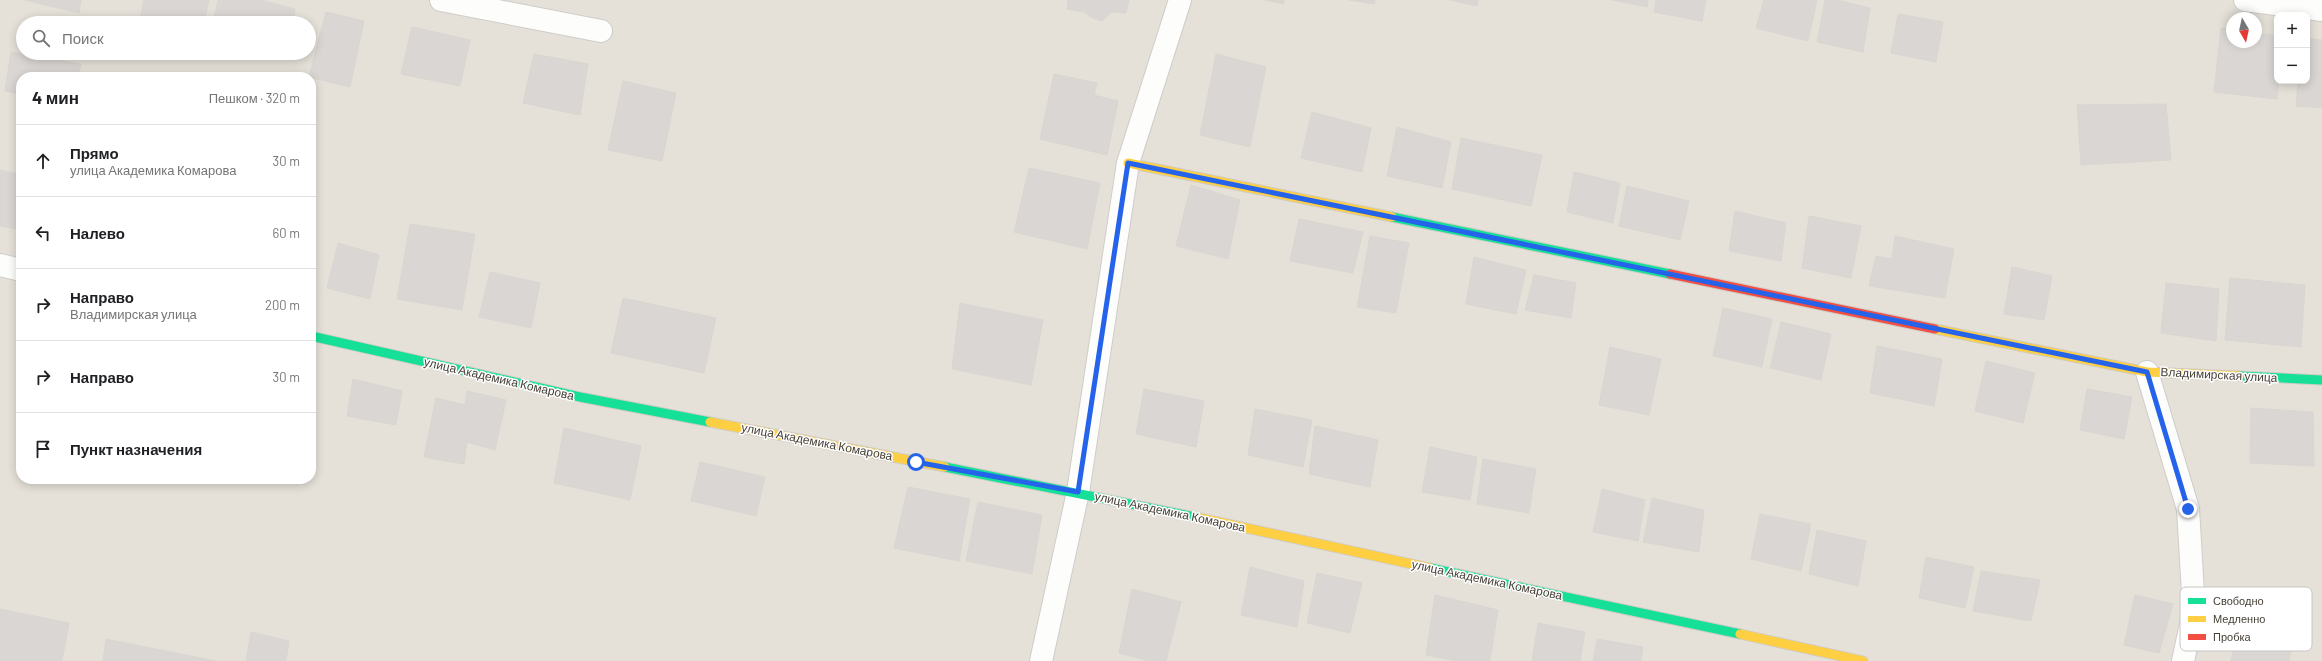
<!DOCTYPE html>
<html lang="ru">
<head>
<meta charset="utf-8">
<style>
  body { margin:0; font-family:Barlow,sans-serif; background:#f2f2f2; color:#202124 }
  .controls { position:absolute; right:12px; top:12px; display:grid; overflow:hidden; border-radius:8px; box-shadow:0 2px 10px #0003 }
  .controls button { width:36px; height:36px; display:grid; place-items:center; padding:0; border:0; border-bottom:1px solid #e0e0e0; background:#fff; color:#202124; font:20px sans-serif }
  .compass { position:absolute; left:2226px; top:12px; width:36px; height:36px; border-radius:50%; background:#fff; box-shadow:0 2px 10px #0003; rotate:171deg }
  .stop { position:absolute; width:12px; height:12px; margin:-9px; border:3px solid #2563eb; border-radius:50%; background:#fff }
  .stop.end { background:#2563eb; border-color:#fff; box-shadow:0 1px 4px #0008 }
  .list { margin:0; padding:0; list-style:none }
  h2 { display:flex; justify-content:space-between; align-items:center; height:52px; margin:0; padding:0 16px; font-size:17px }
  h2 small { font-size:13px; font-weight:400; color:#757577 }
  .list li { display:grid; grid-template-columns:26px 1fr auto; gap:12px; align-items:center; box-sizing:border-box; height:72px; padding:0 16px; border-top:1px solid #e0e0e0 }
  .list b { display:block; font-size:15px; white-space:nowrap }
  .list p { margin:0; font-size:13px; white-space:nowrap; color:#757577 }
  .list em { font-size:13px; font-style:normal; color:#757577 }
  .icon { flex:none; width:22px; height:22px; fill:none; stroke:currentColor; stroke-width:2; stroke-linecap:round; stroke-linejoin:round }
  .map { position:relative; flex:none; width:2322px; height:661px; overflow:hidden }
  .search { position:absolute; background:#fff; box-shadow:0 2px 10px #0003; left:16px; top:16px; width:300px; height:44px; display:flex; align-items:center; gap:10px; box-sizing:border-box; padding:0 14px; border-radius:22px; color:#757577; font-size:15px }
  .panel { position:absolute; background:#fff; box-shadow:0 2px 10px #0003; left:16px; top:72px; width:300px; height:412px; border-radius:16px }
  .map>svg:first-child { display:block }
  .residential { fill:#e5e1d9; fill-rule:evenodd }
  .building { fill:#d9d6d3; stroke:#d9d6d1 }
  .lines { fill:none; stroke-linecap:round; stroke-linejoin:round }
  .street-casing { stroke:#cfcdc9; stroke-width:24 }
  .fast-casing { stroke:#d0ccc3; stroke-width:11 }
  .slow-casing { stroke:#d0ccc3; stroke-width:11 }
  .jam-casing { stroke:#d0ccc3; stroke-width:11 }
  .street { stroke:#fdfdfc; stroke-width:22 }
  .fast { stroke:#16e098; stroke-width:9 }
  .slow { stroke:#ffcf43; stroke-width:9 }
  .jam { stroke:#f24e42; stroke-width:9 }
  .route { stroke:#2563eb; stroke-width:5 }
  .labels { text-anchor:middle; stroke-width:3; stroke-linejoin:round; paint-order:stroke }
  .street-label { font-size:12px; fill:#474037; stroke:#fff }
  .key { fill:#fff; stroke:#c8c6c3; stroke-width:1 }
  .key-label { font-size:11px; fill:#474037 }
</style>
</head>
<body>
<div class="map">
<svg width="2322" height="661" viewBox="0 0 2322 661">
  <rect width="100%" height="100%" fill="#f1efec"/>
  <path class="residential" d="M0,0H2322V661H0ZM2277,15H2307V81H2277ZM2232,18H2256V42H2232ZM23,23H309V53H23ZM21,77H311V479H21Z"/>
  <g class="building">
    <path d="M25,0H81L79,13Z"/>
    <path d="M144,0H209L204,23H153L140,20Z"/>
    <path d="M218,0H260L295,9L293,23H213Z"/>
    <path d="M1068,0H1129L1126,13L1112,12L1102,21L1093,18L1084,12L1067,9Z"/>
    <path d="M1265,0H1284V4Z"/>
    <path d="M1349,0H1375L1374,4Z"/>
    <path d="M1450,0H1478L1477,6Z"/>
    <path d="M1612,0H1648L1647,7Z"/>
    <path d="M1656,0H1706L1702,21L1654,12Z"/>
    <path d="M1764,0H1817L1808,41L1756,28Z"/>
    <path d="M1825,0H1837L1870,8L1863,52L1817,42Z"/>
    <path d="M326,12L364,21L350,87L309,77Z"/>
    <path d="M1898,14L1943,22L1936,62L1891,53Z"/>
    <path d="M412,27L470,40L460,86L401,74Z"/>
    <path d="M2221,28L2232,29V42H2256V33L2277,36V81H2279L2277,99L2214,92Z"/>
    <path d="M2307,38L2322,40V108L2296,106L2298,81H2307Z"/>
    <path d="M11,52L81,64L78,77H21V94L5,91Z"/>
    <path d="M534,54L588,64L580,115L523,103Z"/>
    <path d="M1216,54L1266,67L1250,147L1200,135Z"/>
    <path d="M1054,74L1097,83L1094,95L1118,101L1107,155L1040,139Z"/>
    <path d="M623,81L676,93L662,161L608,150Z"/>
    <path d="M2166,104L2171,160L2081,165L2077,105Z"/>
    <path d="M1312,112L1371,128L1362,172L1301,158Z"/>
    <path d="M1397,127L1451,142L1442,188L1387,176Z"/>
    <path d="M1461,138L1542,155L1531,206L1452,189Z"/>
    <path d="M1029,168L1100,183L1087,249L1014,232Z"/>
    <path d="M0,170L21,175V230L0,226Z"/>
    <path d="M1574,172L1620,183L1613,223L1567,212Z"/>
    <path d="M1191,185L1240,200L1228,259L1176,246Z"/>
    <path d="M1627,186L1689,201L1680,240L1619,226Z"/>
    <path d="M1735,211L1786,223L1781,261L1729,251Z"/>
    <path d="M1809,216L1861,226L1851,278L1802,268Z"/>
    <path d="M1299,219L1363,232L1353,273L1290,261Z"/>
    <path d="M410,224L475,234L462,310L397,299Z"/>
    <path d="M1370,236L1409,243L1396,313L1357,307Z"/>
    <path d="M1895,236L1954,249L1945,298L1869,286L1876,256L1892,259Z"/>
    <path d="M338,243L379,255L370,299L327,288Z"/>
    <path d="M1474,257L1526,270L1516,314L1466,304Z"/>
    <path d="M2012,267L2052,276L2044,320L2004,314Z"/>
    <path d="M490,272L540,283L531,328L479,317Z"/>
    <path d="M1534,275L1576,283L1571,318L1525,310Z"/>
    <path d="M2230,278L2305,285L2301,347L2225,340Z"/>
    <path d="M2166,283L2219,289L2216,341L2161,333Z"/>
    <path d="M623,298L716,318L704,373L611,353Z"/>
    <path d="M960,303L1043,320L1031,385L952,369Z"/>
    <path d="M1723,308L1772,319L1762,367L1713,356Z"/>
    <path d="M1781,322L1831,334L1821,380L1770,368Z"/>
    <path d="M1877,346L1942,359L1934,406L1870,393Z"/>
    <path d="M1610,347L1661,359L1649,415L1599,405Z"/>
    <path d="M1986,361L2035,373L2023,423L1975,411Z"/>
    <path d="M353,379L402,391L396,425L347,416Z"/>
    <path d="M1144,389L1204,401L1196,447L1136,434Z"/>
    <path d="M2087,389L2132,397L2124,439L2080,430Z"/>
    <path d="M467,391L506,400L495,450L467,442L464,464L424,457L436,398L465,405Z"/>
    <path d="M2251,408L2313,412L2314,466L2250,463Z"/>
    <path d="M1255,409L1312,420L1303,467L1248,455Z"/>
    <path d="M1315,426L1378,440L1370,487L1309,474Z"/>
    <path d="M564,428L641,446L630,500L554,483Z"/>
    <path d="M1430,447L1477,457L1470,500L1422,492Z"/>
    <path d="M1483,459L1536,469L1529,513L1477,504Z"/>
    <path d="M700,462L765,477L756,516L691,501Z"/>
    <path d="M908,487L970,499L959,561L894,548Z"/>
    <path d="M1602,489L1645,500L1638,541L1593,532Z"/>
    <path d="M1652,498L1704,510L1699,552L1643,542Z"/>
    <path d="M978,502L1042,515L1032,574L966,561Z"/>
    <path d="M1760,514L1811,524L1801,571L1751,559Z"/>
    <path d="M1817,530L1866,541L1858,586L1809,574Z"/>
    <path d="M1926,557L1974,567L1965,608L1919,598Z"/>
    <path d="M1250,567L1304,581L1297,627L1241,615Z"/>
    <path d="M1981,571L2040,580L2031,621L1973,611Z"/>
    <path d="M1317,573L1362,583L1350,633L1307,623Z"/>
    <path d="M1132,589L1181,602L1166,661H1149L1119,653Z"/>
    <path d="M1435,595L1498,610L1490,661H1457L1426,655Z"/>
    <path d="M2135,595L2173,604L2159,653L2124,645Z"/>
    <path d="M0,609L69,623L62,661H0Z"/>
    <path d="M2242,612L2296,624L2289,661H2231Z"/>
    <path d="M1538,623L1585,632L1580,661H1532Z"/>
    <path d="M251,632L289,641L286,661H246Z"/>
    <path d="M106,639L216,661H103Z"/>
    <path d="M1597,639L1643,647L1641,661H1593Z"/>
  </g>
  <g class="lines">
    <g class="street-casing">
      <g id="street">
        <path d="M441,0L601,31"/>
        <path d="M2245,0L2322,10"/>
        <path d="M0,265L21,270"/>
        <path d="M2147,372L2188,509L2194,610L2183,661"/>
        <path d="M1041,661L1078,492L1128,163L1180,0"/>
      </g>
    </g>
    <g class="fast-casing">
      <g id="fast">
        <path d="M1392,217L1670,274"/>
        <path d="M311,336L580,397L710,422"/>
        <path d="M2239,376L2322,380"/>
        <path d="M945,467L1200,518"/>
        <path d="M1430,568L1740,634"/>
      </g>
    </g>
    <g class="slow-casing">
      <g id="slow">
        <path d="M1128,163L1392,217"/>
        <path d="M1935,329L2147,372L2239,376"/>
        <path d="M710,422L945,467"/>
        <path d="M1200,518L1430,568"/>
        <path d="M1740,634L1863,661"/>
      </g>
    </g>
    <g class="jam-casing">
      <path id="jam" d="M1670,274L1935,329"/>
    </g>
    <use href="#street" class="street"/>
    <use href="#fast" class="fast"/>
    <use href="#slow" class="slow"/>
    <use href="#jam" class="jam"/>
  </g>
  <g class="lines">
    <path class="route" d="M916,462L1078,492L1128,163L2147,372L2188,509"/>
  </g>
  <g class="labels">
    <g class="street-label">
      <text transform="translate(2219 375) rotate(3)" y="4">Владимирская улица</text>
      <text transform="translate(499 379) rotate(13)" y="4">улица Академика Комарова</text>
      <text transform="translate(817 442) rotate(11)" y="4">улица Академика Комарова</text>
      <text transform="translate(1170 512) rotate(12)" y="4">улица Академика Комарова</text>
      <text transform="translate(1487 580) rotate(12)" y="4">улица Академика Комарова</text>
    </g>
  </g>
  <rect x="2180" y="587" width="132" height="64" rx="6" class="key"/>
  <rect x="2188" y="598" width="18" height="6" fill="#16e098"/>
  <rect x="2188" y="616" width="18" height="6" fill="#ffcf43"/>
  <rect x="2188" y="634" width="18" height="6" fill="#f24e42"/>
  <g class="key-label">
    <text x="2213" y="605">Свободно</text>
    <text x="2213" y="623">Медленно</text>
    <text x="2213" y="641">Пробка</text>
  </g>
</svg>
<div class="controls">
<button>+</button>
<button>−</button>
</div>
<svg class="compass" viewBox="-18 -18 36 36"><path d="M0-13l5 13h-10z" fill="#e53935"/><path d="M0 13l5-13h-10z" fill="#757577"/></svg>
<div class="stop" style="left:916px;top:462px"></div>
<div class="stop end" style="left:2188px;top:509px"></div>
<div class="search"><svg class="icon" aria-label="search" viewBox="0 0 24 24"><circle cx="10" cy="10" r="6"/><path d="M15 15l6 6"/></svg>Поиск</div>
<section class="panel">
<h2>4 мин<small>Пешком · 320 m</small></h2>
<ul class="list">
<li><svg class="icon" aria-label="ahead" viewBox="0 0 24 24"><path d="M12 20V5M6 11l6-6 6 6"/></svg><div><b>Прямо</b><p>улица Академика Комарова</p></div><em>30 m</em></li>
<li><svg class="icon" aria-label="left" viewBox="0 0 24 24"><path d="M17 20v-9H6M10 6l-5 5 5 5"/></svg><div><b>Налево</b></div><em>60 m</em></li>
<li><svg class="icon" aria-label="right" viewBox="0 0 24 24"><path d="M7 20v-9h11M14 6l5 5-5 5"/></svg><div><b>Направо</b><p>Владимирская улица</p></div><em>200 m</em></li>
<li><svg class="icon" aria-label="right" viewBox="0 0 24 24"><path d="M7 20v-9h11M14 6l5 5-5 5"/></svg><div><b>Направо</b></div><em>30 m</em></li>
<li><svg class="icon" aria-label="arrive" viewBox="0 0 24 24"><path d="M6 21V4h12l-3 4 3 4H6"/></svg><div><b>Пункт назначения</b></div></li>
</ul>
</section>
</div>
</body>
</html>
